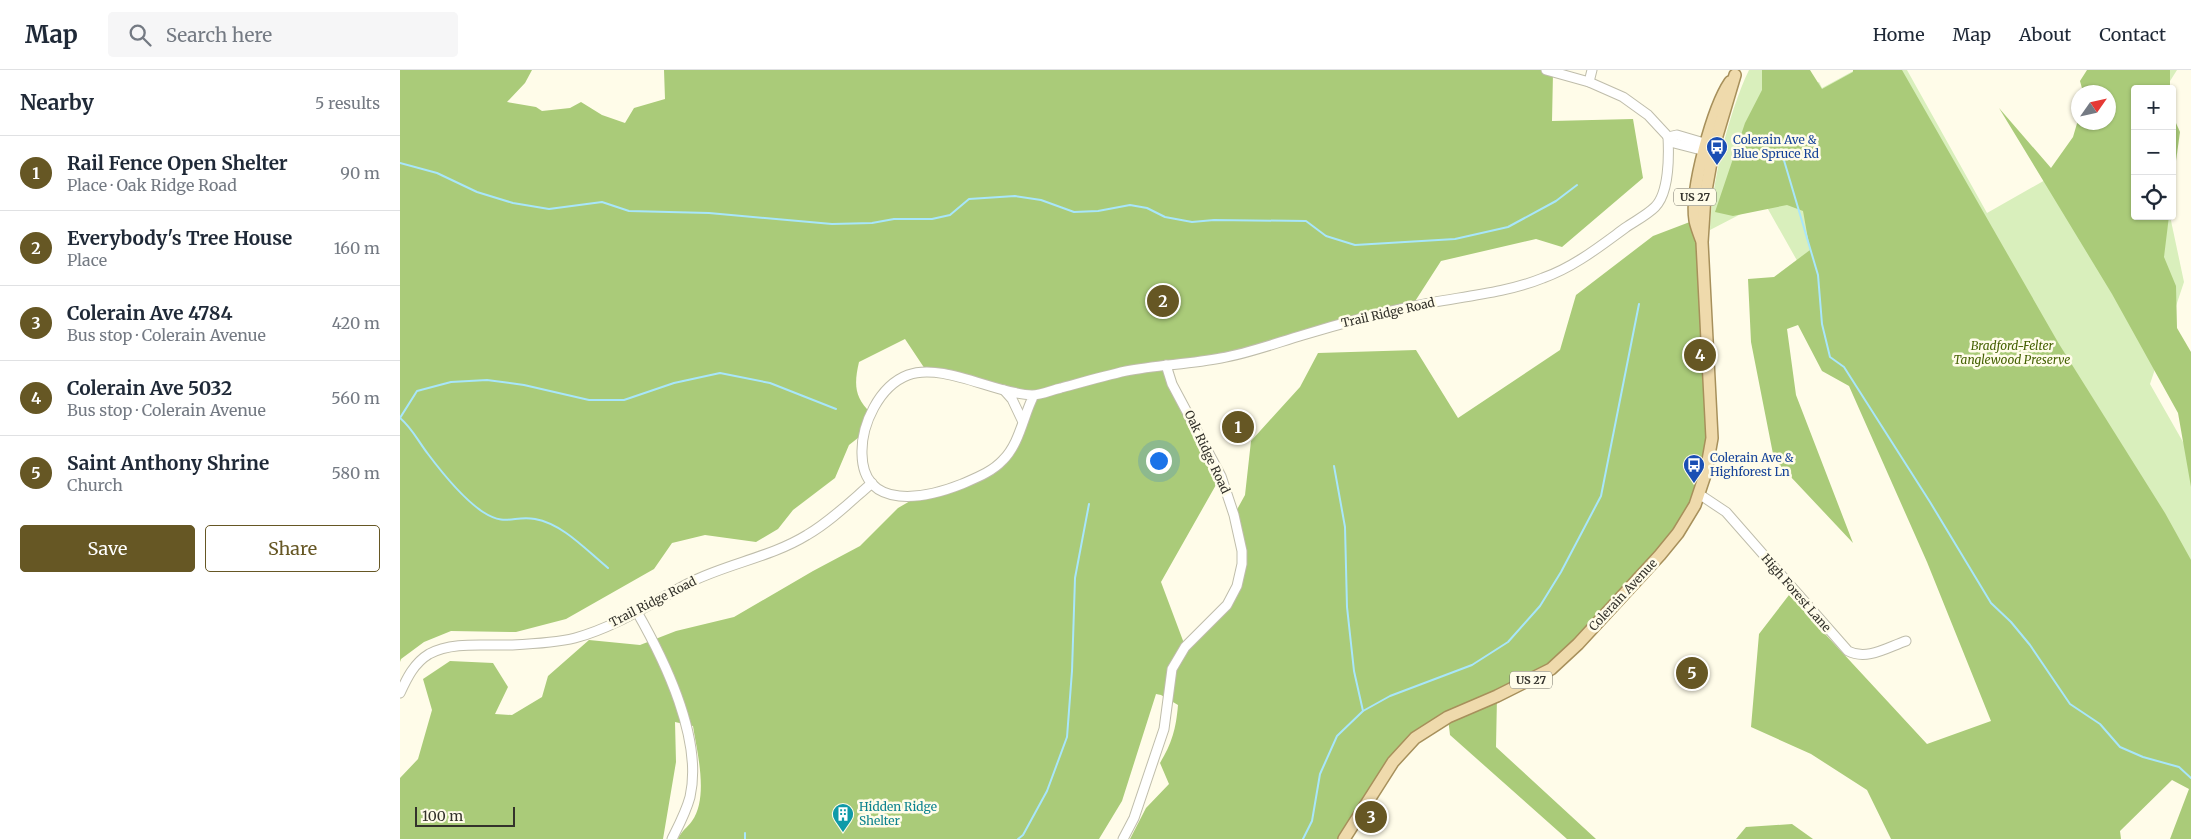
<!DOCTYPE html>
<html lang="en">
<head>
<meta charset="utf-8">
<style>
  body { margin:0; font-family:Merriweather,serif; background:#f6f6f7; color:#1f2937 }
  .controls { position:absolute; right:15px; top:15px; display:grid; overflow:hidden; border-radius:5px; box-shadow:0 1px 4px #0004 }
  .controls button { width:45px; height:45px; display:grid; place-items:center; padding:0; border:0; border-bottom:1px solid #e0e1e3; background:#fff; color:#1f2937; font:25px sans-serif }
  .compass { position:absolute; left:1671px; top:15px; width:45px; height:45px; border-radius:50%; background:#fff; box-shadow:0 1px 4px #0004; rotate:56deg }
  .scale { position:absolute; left:15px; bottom:12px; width:100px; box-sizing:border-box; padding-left:5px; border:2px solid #33322b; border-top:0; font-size:14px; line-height:18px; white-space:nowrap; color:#33322b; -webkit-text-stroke:4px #fffce9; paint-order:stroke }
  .you { position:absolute; left:758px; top:390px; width:18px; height:18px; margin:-12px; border:4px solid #fff; border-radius:50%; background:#1a73e8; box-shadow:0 0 0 8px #1a73e833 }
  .badge { display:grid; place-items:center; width:32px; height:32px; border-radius:50%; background:#665724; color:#fff; font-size:16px; font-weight:700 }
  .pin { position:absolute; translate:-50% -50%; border:2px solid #fff; box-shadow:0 1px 5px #0006 }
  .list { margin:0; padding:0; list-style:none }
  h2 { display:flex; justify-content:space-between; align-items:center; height:65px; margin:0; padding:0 20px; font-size:21px }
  h2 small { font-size:16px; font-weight:400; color:#747a83 }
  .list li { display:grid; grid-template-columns:32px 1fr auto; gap:15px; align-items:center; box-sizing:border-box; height:75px; padding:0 20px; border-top:1px solid #e0e1e3 }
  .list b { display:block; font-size:19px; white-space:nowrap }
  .list p { margin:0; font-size:16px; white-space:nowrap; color:#747a83 }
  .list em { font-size:16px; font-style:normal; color:#747a83 }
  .actions { display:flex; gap:10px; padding:15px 20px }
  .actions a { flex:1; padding:11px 0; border:1px solid #665724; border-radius:5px; text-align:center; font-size:18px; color:#665724 }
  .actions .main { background:#665724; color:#fff }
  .icon { flex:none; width:28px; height:28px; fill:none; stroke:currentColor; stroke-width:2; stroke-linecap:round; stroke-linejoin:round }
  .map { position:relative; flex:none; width:1791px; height:769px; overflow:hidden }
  header { display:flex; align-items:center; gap:30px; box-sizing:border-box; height:70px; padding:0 25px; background:#fff; border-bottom:1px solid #e0e1e3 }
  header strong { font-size:24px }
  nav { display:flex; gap:28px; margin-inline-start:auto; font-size:18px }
  .search { width:350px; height:45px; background:#f6f6f7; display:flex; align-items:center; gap:12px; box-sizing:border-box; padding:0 18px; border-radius:5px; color:#747a83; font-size:19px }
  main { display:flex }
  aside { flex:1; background:#fff }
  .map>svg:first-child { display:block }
  .green { fill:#d9efbc }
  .forest { fill:#aacb79 }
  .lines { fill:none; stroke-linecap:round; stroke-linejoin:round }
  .stream { stroke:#a8e6fb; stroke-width:2 }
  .minor-casing { stroke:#bfbdab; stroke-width:11 }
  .major-casing { stroke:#a7905b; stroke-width:14 }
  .minor { stroke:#fff; stroke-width:9 }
  .major { stroke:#efdaac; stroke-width:11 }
  .labels { text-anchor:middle; stroke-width:5; stroke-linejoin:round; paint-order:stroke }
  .shield { fill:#fffce9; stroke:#706f64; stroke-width:1 }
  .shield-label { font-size:11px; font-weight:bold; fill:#33322b }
  .transit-label { font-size:12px; fill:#164399; stroke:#fffce9; text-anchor:start }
  .street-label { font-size:12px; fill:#33322b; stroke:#fffce9 }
  .park-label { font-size:12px; font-style:italic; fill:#466204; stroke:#fffce9 }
  .culture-label { font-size:12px; fill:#0d838f; stroke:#fffce9; text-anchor:start }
</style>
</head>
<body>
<header>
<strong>Map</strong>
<div class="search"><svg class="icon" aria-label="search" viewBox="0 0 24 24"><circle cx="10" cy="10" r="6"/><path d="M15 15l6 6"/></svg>Search here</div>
<nav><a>Home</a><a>Map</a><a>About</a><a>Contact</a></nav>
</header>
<main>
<aside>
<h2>Nearby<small>5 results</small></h2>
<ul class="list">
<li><span class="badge">1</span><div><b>Rail Fence Open Shelter</b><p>Place · Oak Ridge Road</p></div><em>90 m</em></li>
<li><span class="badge">2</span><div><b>Everybody's Tree House</b><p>Place</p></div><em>160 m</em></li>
<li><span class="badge">3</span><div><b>Colerain Ave 4784</b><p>Bus stop · Colerain Avenue</p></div><em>420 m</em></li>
<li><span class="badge">4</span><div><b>Colerain Ave 5032</b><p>Bus stop · Colerain Avenue</p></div><em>560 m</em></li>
<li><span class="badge">5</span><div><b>Saint Anthony Shrine</b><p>Church</p></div><em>580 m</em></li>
</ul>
<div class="actions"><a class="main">Save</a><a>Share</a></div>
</aside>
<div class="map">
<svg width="1791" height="769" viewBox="0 0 1791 769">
  <rect width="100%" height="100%" fill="#fffce9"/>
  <path class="green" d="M1349,0H1407L1415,14L1419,12L1422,18L1455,0H1507L1587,143L1698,80L1708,52V22L1713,0H1777L1765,19H1735V146H1770L1784,212L1750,314L1791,386V552L1647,634L1364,132L1310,160C1311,115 1329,41 1349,0Z"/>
  <g class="forest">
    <path d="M0,0H132L125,13L107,32L136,37L142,41L170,38L181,32L202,45L225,53L234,38L265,29L264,0H1146L1153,3L1152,51L1233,49L1243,108L1162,177L1136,169L1041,191L1012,236L868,276L766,295L821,406L761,512L785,576L821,542L840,505L834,445L845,425L851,371L900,317L918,283L1016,280L1058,348L1160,280L1176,225L1253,166L1295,150L1302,172L1312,368L1287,447L1151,599L1097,626L1096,677L1196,769H1167L1050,665L1048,648L1015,668L944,769H730L746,738L769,714L760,693C772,673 776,659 778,635L761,625L756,624L722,731L699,769H278C282,760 287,758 292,751C309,727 297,682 293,656L275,652L276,692L263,769H0V708L18,689L32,640L23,609L50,591L93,593L108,617L95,644L112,645L142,627L148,606L189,570L240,575L276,561L334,547L413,501L460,476L498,438L517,427L541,422L605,389L634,325L527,302L505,269L459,292C454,314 454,327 471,343L463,364L449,375L435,408L393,440L378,459L356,472L305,465L272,473L254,499L166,549L116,562L51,561L24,572L1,589L0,592Z"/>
    <path d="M1362,0H1410L1422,19L1453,2V0H1502L1659,274L1765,443L1791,490V769H1770L1789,719L1772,710L1720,761L1721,769H1491L1467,720L1411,684L1351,657L1359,564L1389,525L1527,674L1591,651L1527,492L1449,316L1422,301L1398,255L1387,259L1396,325L1453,473L1374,389L1351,272L1348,209L1374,207L1410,180L1403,141L1387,135L1333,146L1315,142L1345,53L1362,20Z"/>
    <path d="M1687,0H1770V19H1735V146H1769L1764,187L1776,216L1777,258L1791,282V417L1778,343L1712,224L1599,38L1651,98L1673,67L1678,50V52H1708V22H1683L1680,11Z"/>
    <path d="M1772,44L1780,62L1772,120Z"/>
    <path d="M1392,754L1413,769H1336L1346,757Z"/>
  </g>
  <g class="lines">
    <g class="stream">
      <path d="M1383,87L1418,205L1422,254L1430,287L1444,297L1530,432L1591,533L1611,552L1630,575L1670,634L1700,654L1720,677L1743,687L1779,697L1791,708"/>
      <path d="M0,93L37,103L77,122L113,133L149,139L202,132L229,141L309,143L432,154L472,153L494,149H532L550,145L569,129L615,126L641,130L674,142L698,141L730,135L747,138L765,147L792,152L814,150L906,151L926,166L955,175L1055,169L1108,157L1156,131L1177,115"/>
      <path d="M0,348L17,321L51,312L87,310L124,315L189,330H224L274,313L320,303L370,313L436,339"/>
      <path d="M0,348C12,358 18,371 28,384C43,404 62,428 83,442C106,457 114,445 135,449C163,454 186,480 208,498"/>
      <path d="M934,396L945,457L947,537L954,601L963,641"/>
      <path d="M345,769V763"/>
      <path d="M618,769L623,765L647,721L667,667L672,601L675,508L689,434"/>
      <path d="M903,769L912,751L920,704L937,666L963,641L990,626L1072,595L1108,572L1140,536L1161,502L1201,426L1239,234"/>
    </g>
    <g class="minor-casing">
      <g id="minor">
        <path d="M1146,0L1189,12L1223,27L1248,45L1274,73L1309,82"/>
        <path d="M1189,12L1192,0"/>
        <path d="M1268,67L1277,65L1311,75"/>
        <path d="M604,320L612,329L622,350"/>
        <path d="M634,325C623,346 620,373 603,390C592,402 576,408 562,414C527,428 463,442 462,384C461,355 479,316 508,305C542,292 596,324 632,325C641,325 652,320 661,318C683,312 704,306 726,301C757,295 790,294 821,288C849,283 876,273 903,265C939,254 976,244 1014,236C1055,227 1104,224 1143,208C1174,197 1199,177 1225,158C1235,151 1247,145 1255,137C1269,123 1269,86 1268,67"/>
        <path d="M1299,424L1326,442L1448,581C1467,591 1488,577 1506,571"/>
        <path d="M237,542C265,591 303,670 290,727C286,742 279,755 272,769"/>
        <path d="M0,623C7,608 14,593 29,584C52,571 86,576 111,575C132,574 155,573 175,568C219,556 255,530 295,510C331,493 373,486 407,465C431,451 451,431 472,413"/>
        <path d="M723,769L734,748L764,659L772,599L785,577L827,535L837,516L842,494V481L834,445L821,406L772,314L766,295"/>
      </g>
    </g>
    <g class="major-casing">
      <g id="major">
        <path d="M1301,169C1299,163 1296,156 1295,150C1290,120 1313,37 1330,12"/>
        <path d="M944,769L993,692L1015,668L1048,647L1097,626L1151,599L1178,574L1260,485L1278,463L1295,435L1306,402L1312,368L1302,172L1305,126L1314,76L1335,5"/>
      </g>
    </g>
    <use href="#minor" class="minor"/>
    <use href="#major" class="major"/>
  </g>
  <defs>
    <g id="bus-pin" transform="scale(1.125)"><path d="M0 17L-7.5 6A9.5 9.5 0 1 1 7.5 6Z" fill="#1a4fb4" stroke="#fffce9"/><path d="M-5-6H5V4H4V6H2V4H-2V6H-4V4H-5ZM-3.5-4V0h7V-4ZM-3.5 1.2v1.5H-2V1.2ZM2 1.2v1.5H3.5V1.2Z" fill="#fff"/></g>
    <g id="building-pin" transform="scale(1.125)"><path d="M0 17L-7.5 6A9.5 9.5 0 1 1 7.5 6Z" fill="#0f9aa8" stroke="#fffce9"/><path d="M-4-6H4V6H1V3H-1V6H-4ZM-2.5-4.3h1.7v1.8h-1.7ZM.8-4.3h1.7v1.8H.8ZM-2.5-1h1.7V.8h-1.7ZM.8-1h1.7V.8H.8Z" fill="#fff"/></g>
  </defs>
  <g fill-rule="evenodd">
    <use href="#bus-pin" x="1317" y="77"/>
    <use href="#bus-pin" x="1294" y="395"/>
    <use href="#building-pin" x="443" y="744"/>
  </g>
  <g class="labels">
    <g class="shield">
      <rect x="1274" y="118.5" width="42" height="17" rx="4"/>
      <rect x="1110" y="601.5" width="42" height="17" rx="4"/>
    </g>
    <g class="shield-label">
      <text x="1295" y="131">US 27</text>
      <text x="1131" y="614">US 27</text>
    </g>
    <g class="transit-label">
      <text x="1333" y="74">Colerain Ave &amp;<tspan x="1333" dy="14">Blue Spruce Rd</tspan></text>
      <text x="1310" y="392">Colerain Ave &amp;<tspan x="1310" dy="14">Highforest Ln</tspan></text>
    </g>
    <g class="street-label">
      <text transform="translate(988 243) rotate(-13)" y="4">Trail Ridge Road</text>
      <text transform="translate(807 382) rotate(65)" y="4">Oak Ridge Road</text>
      <text transform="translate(1396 523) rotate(49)" y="4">High Forest Lane</text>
      <text transform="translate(1223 525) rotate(-47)" y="4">Colerain Avenue</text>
      <text transform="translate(253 532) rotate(-27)" y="4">Trail Ridge Road</text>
    </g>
    <g class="park-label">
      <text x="1612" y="280">Bradford-Felter<tspan x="1612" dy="14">Tanglewood Preserve</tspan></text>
    </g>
    <g class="culture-label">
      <text x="459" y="741">Hidden Ridge<tspan x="459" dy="14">Shelter</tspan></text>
    </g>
  </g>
</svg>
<div class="controls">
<button>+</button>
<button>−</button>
<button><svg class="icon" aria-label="locate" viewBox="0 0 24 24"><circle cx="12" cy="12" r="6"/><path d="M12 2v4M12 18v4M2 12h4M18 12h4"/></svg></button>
</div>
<svg class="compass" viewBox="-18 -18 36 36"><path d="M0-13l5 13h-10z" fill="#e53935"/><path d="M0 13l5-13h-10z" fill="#747a83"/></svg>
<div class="scale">100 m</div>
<div class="you"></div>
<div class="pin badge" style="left:838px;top:357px">1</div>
<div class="pin badge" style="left:763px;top:231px">2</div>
<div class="pin badge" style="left:971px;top:747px">3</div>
<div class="pin badge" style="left:1300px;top:285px">4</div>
<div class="pin badge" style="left:1292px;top:603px">5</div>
</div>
</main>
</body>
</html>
